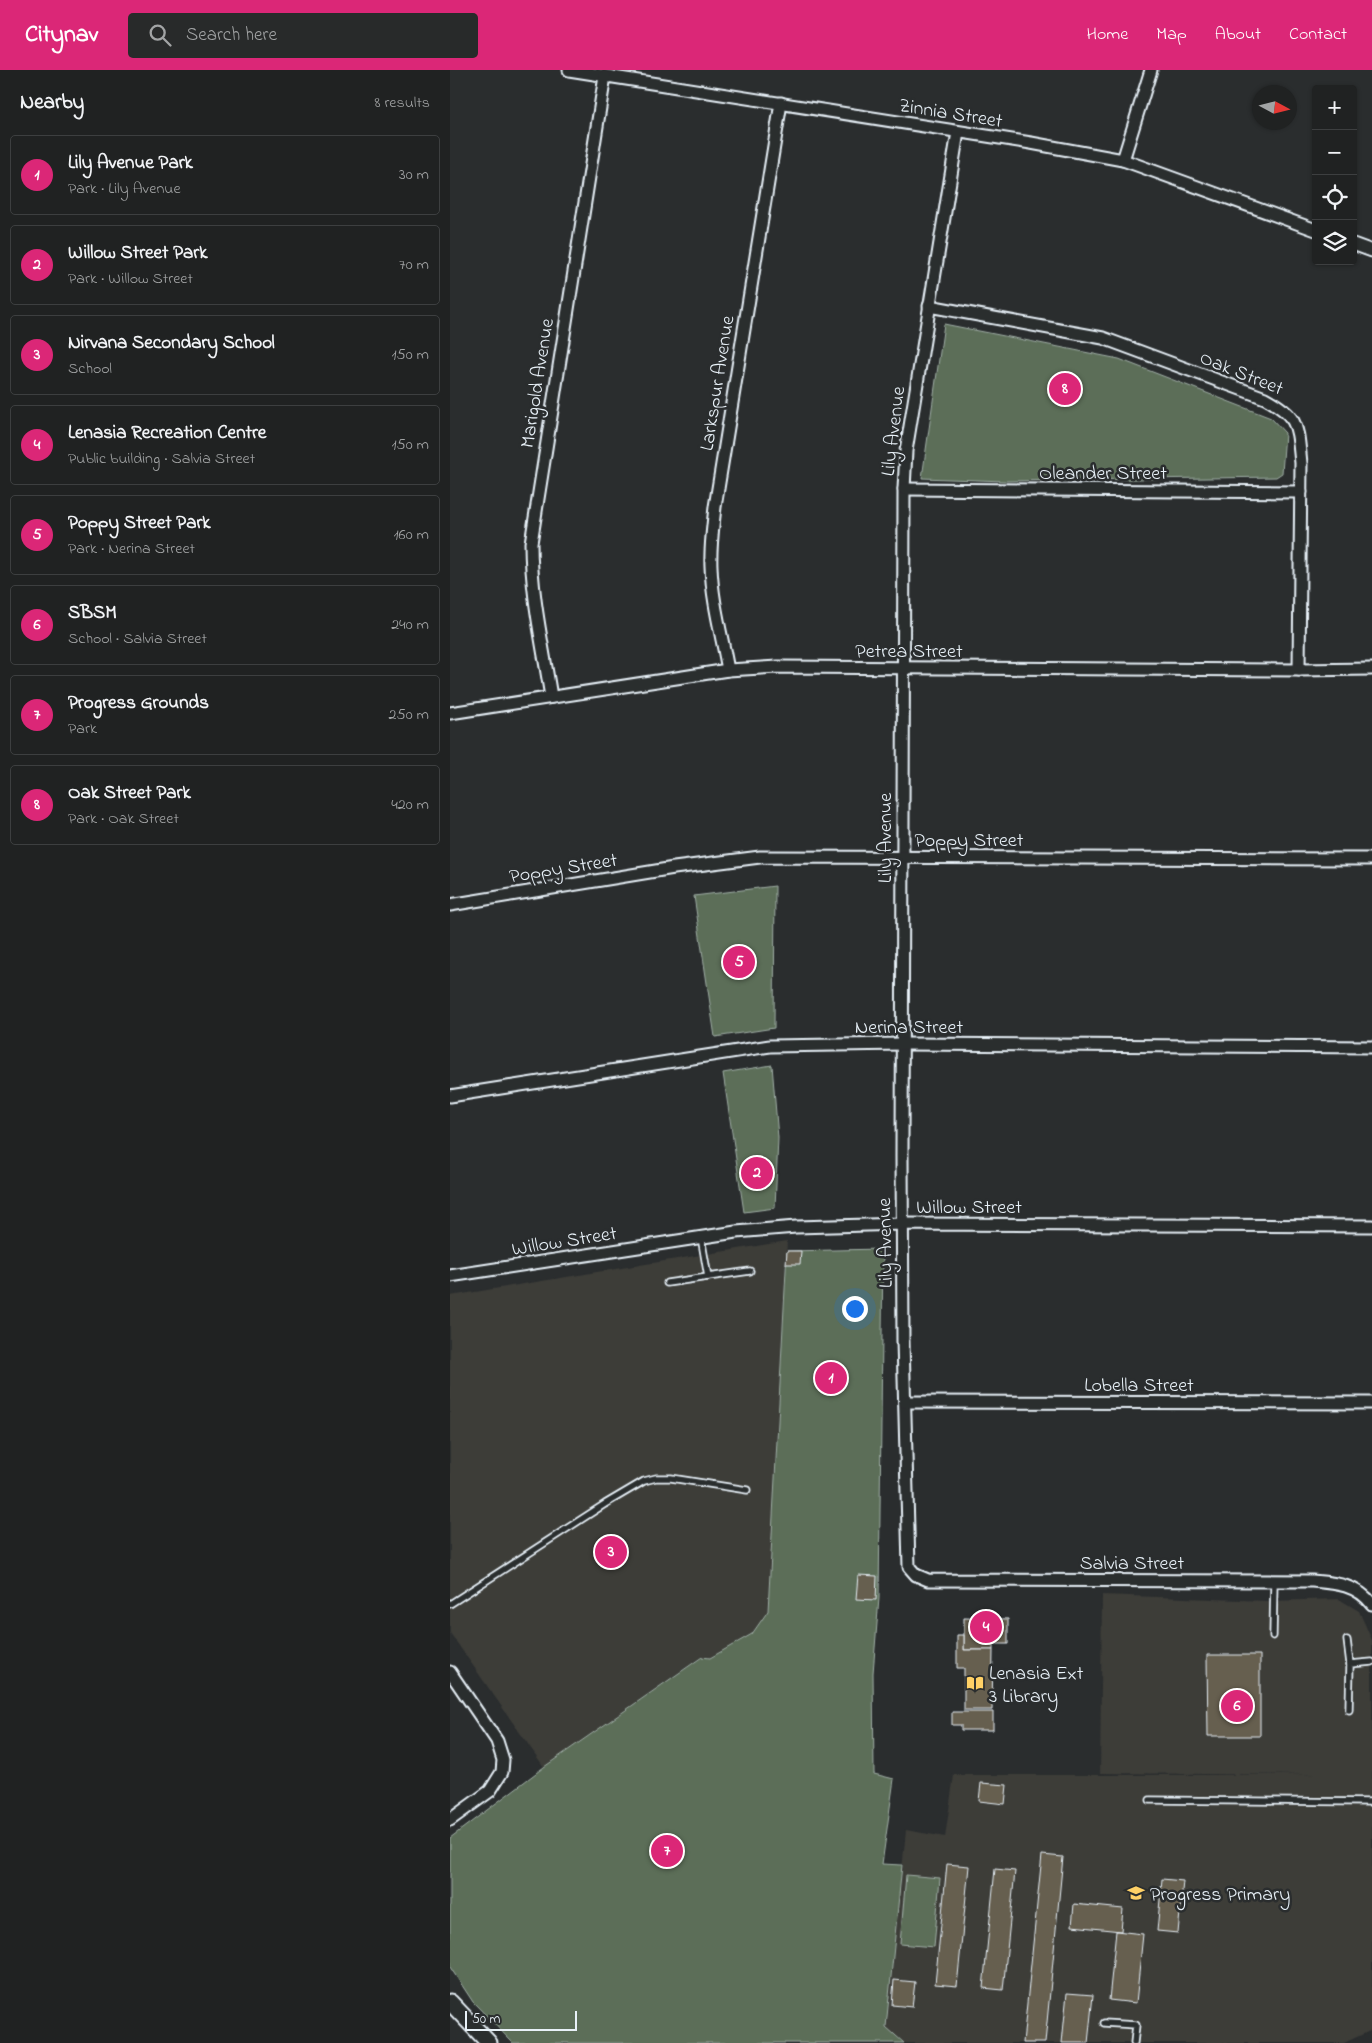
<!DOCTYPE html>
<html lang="en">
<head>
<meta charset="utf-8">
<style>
  body { margin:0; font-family:"Indie Flower",sans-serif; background:#282a2a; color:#f1f3f6 }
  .controls { position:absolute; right:15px; top:15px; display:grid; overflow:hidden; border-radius:5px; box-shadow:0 1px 4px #0004 }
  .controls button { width:45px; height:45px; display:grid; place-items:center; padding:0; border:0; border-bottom:1px solid #3d3f40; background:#202222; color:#f1f3f6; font:25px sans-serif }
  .compass { position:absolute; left:802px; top:15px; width:45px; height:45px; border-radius:50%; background:#202222; box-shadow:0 1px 4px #0004; rotate:97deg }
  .scale { position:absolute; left:15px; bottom:12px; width:112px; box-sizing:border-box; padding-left:5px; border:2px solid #e8f1f8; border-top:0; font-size:14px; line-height:18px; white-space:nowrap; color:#e8f1f8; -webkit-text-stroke:4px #2a2d2e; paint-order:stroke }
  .you { position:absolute; left:404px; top:1238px; width:18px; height:18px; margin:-12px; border:4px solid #fff; border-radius:50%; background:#1a73e8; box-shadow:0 0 0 8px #1a73e833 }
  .badge { display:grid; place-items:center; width:32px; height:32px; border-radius:50%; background:#db2777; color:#fff; font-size:16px; font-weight:700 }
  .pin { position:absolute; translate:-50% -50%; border:2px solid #fff; box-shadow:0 1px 5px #0006 }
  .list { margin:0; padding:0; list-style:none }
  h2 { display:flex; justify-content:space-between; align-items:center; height:65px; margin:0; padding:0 20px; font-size:21px }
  h2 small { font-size:16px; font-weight:400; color:#a2a4a5 }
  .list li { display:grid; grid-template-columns:32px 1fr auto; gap:15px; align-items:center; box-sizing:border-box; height:80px; margin:0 10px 10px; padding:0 10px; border:1px solid #3d3f40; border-radius:5px }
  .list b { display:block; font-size:19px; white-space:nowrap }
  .list p { margin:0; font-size:16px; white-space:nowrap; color:#a2a4a5 }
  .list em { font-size:16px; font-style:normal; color:#a2a4a5 }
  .icon { flex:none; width:28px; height:28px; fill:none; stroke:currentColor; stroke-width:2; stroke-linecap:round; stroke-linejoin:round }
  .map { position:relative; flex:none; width:922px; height:1973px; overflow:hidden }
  header { display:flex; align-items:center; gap:30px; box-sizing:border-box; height:70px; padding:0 25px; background:#db2777; color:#fff }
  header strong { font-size:24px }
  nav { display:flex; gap:28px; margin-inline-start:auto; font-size:18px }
  .search { width:350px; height:45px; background:#282a2a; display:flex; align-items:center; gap:12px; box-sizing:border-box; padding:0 18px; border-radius:5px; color:#a2a4a5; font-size:19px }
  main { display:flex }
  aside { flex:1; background:#202222 }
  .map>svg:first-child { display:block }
  .built { fill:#3c3c38 }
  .green { fill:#5b6e58; stroke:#a2b0a8 }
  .building { fill:#665f4f; stroke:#e8f1f8 }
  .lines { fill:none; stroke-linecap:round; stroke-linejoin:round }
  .service-casing { stroke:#e8f1f8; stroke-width:9 }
  .minor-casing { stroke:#e8f1f8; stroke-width:15 }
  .tertiary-casing { stroke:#e8f1f8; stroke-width:19 }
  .service { stroke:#2a2d2e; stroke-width:5.5 }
  .minor { stroke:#2a2d2e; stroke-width:11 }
  .tertiary { stroke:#2a2d2e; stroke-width:15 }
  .labels { text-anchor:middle; stroke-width:5; stroke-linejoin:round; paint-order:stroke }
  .street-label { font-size:20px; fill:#e8f1f8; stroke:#2a2d2e }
  .poi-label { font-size:20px; fill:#e8f1f8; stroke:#2a2d2e; text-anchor:start }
</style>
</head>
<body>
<header>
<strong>Citynav</strong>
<div class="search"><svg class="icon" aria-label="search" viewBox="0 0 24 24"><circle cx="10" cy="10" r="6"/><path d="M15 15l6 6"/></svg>Search here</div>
<nav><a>Home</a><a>Map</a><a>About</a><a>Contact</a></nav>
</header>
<main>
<aside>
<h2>Nearby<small>8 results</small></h2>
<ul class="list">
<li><span class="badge">1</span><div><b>Lily Avenue Park</b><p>Park · Lily Avenue</p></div><em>30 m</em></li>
<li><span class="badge">2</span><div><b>Willow Street Park</b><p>Park · Willow Street</p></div><em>70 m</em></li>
<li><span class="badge">3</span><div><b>Nirvana Secondary School</b><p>School</p></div><em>150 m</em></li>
<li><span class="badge">4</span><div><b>Lenasia Recreation Centre</b><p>Public building · Salvia Street</p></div><em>150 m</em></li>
<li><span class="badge">5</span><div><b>Poppy Street Park</b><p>Park · Nerina Street</p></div><em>160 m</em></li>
<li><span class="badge">6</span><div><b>SBSM</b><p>School · Salvia Street</p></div><em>240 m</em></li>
<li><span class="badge">7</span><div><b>Progress Grounds</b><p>Park</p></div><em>250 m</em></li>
<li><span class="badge">8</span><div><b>Oak Street Park</b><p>Park · Oak Street</p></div><em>420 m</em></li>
</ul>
</aside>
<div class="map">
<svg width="922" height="1973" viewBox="0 0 922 1973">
  <rect width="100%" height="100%" fill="#2a2d2e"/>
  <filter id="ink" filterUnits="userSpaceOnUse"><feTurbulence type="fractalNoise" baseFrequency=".02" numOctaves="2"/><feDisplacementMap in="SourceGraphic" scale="10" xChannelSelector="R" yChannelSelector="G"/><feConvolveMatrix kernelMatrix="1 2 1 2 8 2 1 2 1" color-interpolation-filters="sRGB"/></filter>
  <g filter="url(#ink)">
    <g class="built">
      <path d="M337,1171L318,1541L302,1564L260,1588L251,1587L94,1697L0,1563V1226Z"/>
      <path d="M652,1525L818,1531L889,1529L909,1541L922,1570V1960L894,1973H454L436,1957L456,1760L495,1767L504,1705H869L650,1703Z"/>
    </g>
    <g class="green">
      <path d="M494,254L669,289L821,348L835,363L832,403L826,407L555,411L472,408Z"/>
      <path d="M325,816L324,958L265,967L244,826Z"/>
      <path d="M322,995L328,1068L325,1138L294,1142L273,1003Z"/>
      <path d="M433,1179L429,1528L423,1603L424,1704L444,1709L432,1794L452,1795L436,1957L454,1973H63L23,1932L0,1897V1768L94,1697L252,1587L260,1588L302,1564L318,1541L337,1181Z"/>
      <path d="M456,1805L490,1808L484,1877L450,1874Z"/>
    </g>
    <g class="building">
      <path d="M337,1181H351L350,1194H336Z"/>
      <path d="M408,1505L427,1506L426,1530L406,1529Z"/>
      <path d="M514,1548L558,1549V1574H543V1580H514Z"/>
      <path d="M507,1565H514V1580H543L542,1640H514V1598H507Z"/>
      <path d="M757,1585H810V1666H758Z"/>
      <path d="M502,1642H543V1660H511V1655H502Z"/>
      <path d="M531,1713L557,1715L555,1734L529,1731Z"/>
      <path d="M592,1785L613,1787L595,1973H573Z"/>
      <path d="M497,1794L519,1796L507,1916L485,1914Z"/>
      <path d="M545,1799L565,1801L553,1920L533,1918Z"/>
      <path d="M712,1809L733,1811L728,1863L707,1861Z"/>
      <path d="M624,1834L673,1839L671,1861L622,1856Z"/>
      <path d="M666,1861L693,1864L686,1933L659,1930Z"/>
      <path d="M444,1910L465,1912L462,1937L442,1935Z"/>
      <path d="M617,1923L643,1925L638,1973H612Z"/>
    </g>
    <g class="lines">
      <g class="service-casing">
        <g id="service">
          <path d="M251,1167L258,1207L300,1201"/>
          <path d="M217,1213L258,1207"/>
          <path d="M0,1534L155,1434L194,1411L206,1408H221L297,1420"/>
          <path d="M823,1566L824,1511"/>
          <path d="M897,1570L900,1594"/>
          <path d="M899,1640L900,1594L922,1592"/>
          <path d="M700,1730L922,1732"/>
          <path d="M654,1953L686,1955L684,1973"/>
        </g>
      </g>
      <g class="minor-casing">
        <g id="minor">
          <path d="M119,0L581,73L673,90L866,160"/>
          <path d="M508,62L456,381L454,419L452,1086L453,1271L459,1497L466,1505L478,1510L862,1511C885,1513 906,1514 922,1534"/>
          <path d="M673,90L701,0"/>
          <path d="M903,174L922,181"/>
          <path d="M479,236L653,268L815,328C850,347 847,357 851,393L849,600"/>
          <path d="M454,419L851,422"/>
          <path d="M278,600C272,566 262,531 261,496C260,476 263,457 265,437L331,33"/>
          <path d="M101,627C93,576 81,525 81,473L155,6"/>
          <path d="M0,643L278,600L328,597L849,600L922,599"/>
          <path d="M0,835L224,798L310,787L922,789"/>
          <path d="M0,1026L320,976L453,974L922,977"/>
          <path d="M0,1206L286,1162L346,1157L453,1154L922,1156"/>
          <path d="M455,1332L922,1333"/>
          <path d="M0,1602L47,1671L53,1690L52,1702L40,1721L0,1750"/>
        </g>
      </g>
      <g class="tertiary-casing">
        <path id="tertiary" d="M0,1932L39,1973"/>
      </g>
      <use href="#service" class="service"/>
      <use href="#minor" class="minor"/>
      <use href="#tertiary" class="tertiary"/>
    </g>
  </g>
  <defs>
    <g id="library-bare" transform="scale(1.35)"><path d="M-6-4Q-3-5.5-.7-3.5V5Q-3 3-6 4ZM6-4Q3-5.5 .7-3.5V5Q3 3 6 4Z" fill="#ffd166" stroke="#2a2d2e" stroke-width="2.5" paint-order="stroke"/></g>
    <g id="school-bare" transform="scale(1.35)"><path d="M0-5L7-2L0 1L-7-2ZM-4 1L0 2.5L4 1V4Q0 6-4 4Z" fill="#ffd166" stroke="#2a2d2e" stroke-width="2.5" paint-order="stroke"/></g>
  </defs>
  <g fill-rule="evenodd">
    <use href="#library-bare" x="525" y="1613"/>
    <use href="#school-bare" x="686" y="1823"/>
  </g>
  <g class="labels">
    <g class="street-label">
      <text transform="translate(501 42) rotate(9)" y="7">Zinnia Street</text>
      <text transform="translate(792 302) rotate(22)" y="7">Oak Street</text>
      <text transform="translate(86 313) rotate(-81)" y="7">Marigold Avenue</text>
      <text transform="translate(266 313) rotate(-81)" y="7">Larkspur Avenue</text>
      <text transform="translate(442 361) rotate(-83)" y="7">Lily Avenue</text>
      <text x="653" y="409">Oleander Street</text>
      <text x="459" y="587">Petrea Street</text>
      <text transform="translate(434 768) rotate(-90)" y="7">Lily Avenue</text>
      <text x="519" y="776">Poppy Street</text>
      <text transform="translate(113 797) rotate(-9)" y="7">Poppy Street</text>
      <text x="459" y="963">Nerina Street</text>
      <text x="519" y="1143">Willow Street</text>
      <text transform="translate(114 1170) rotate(-9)" y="7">Willow Street</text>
      <text transform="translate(434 1173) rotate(-91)" y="7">Lily Avenue</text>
      <text x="689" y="1321">Lobella Street</text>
      <text x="682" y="1499">Salvia Street</text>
    </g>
    <g class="poi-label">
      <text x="539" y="1609">Lenasia Ext<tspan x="539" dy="23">3 Library</tspan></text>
      <text x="700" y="1830">Progress Primary</text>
    </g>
  </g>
</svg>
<div class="controls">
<button>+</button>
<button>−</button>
<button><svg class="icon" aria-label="locate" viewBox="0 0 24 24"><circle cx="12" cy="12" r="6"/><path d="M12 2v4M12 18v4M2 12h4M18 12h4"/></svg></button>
<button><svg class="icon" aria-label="layers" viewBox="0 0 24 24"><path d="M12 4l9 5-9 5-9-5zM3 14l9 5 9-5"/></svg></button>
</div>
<svg class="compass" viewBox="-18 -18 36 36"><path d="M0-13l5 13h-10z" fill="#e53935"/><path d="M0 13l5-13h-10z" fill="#a2a4a5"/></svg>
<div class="scale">50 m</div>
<div class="you"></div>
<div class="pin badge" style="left:381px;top:1308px">1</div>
<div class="pin badge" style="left:307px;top:1103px">2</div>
<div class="pin badge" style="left:161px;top:1482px">3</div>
<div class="pin badge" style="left:536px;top:1557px">4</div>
<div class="pin badge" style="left:289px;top:892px">5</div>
<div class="pin badge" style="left:787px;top:1636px">6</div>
<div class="pin badge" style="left:217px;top:1781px">7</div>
<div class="pin badge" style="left:615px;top:319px">8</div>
</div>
</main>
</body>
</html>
